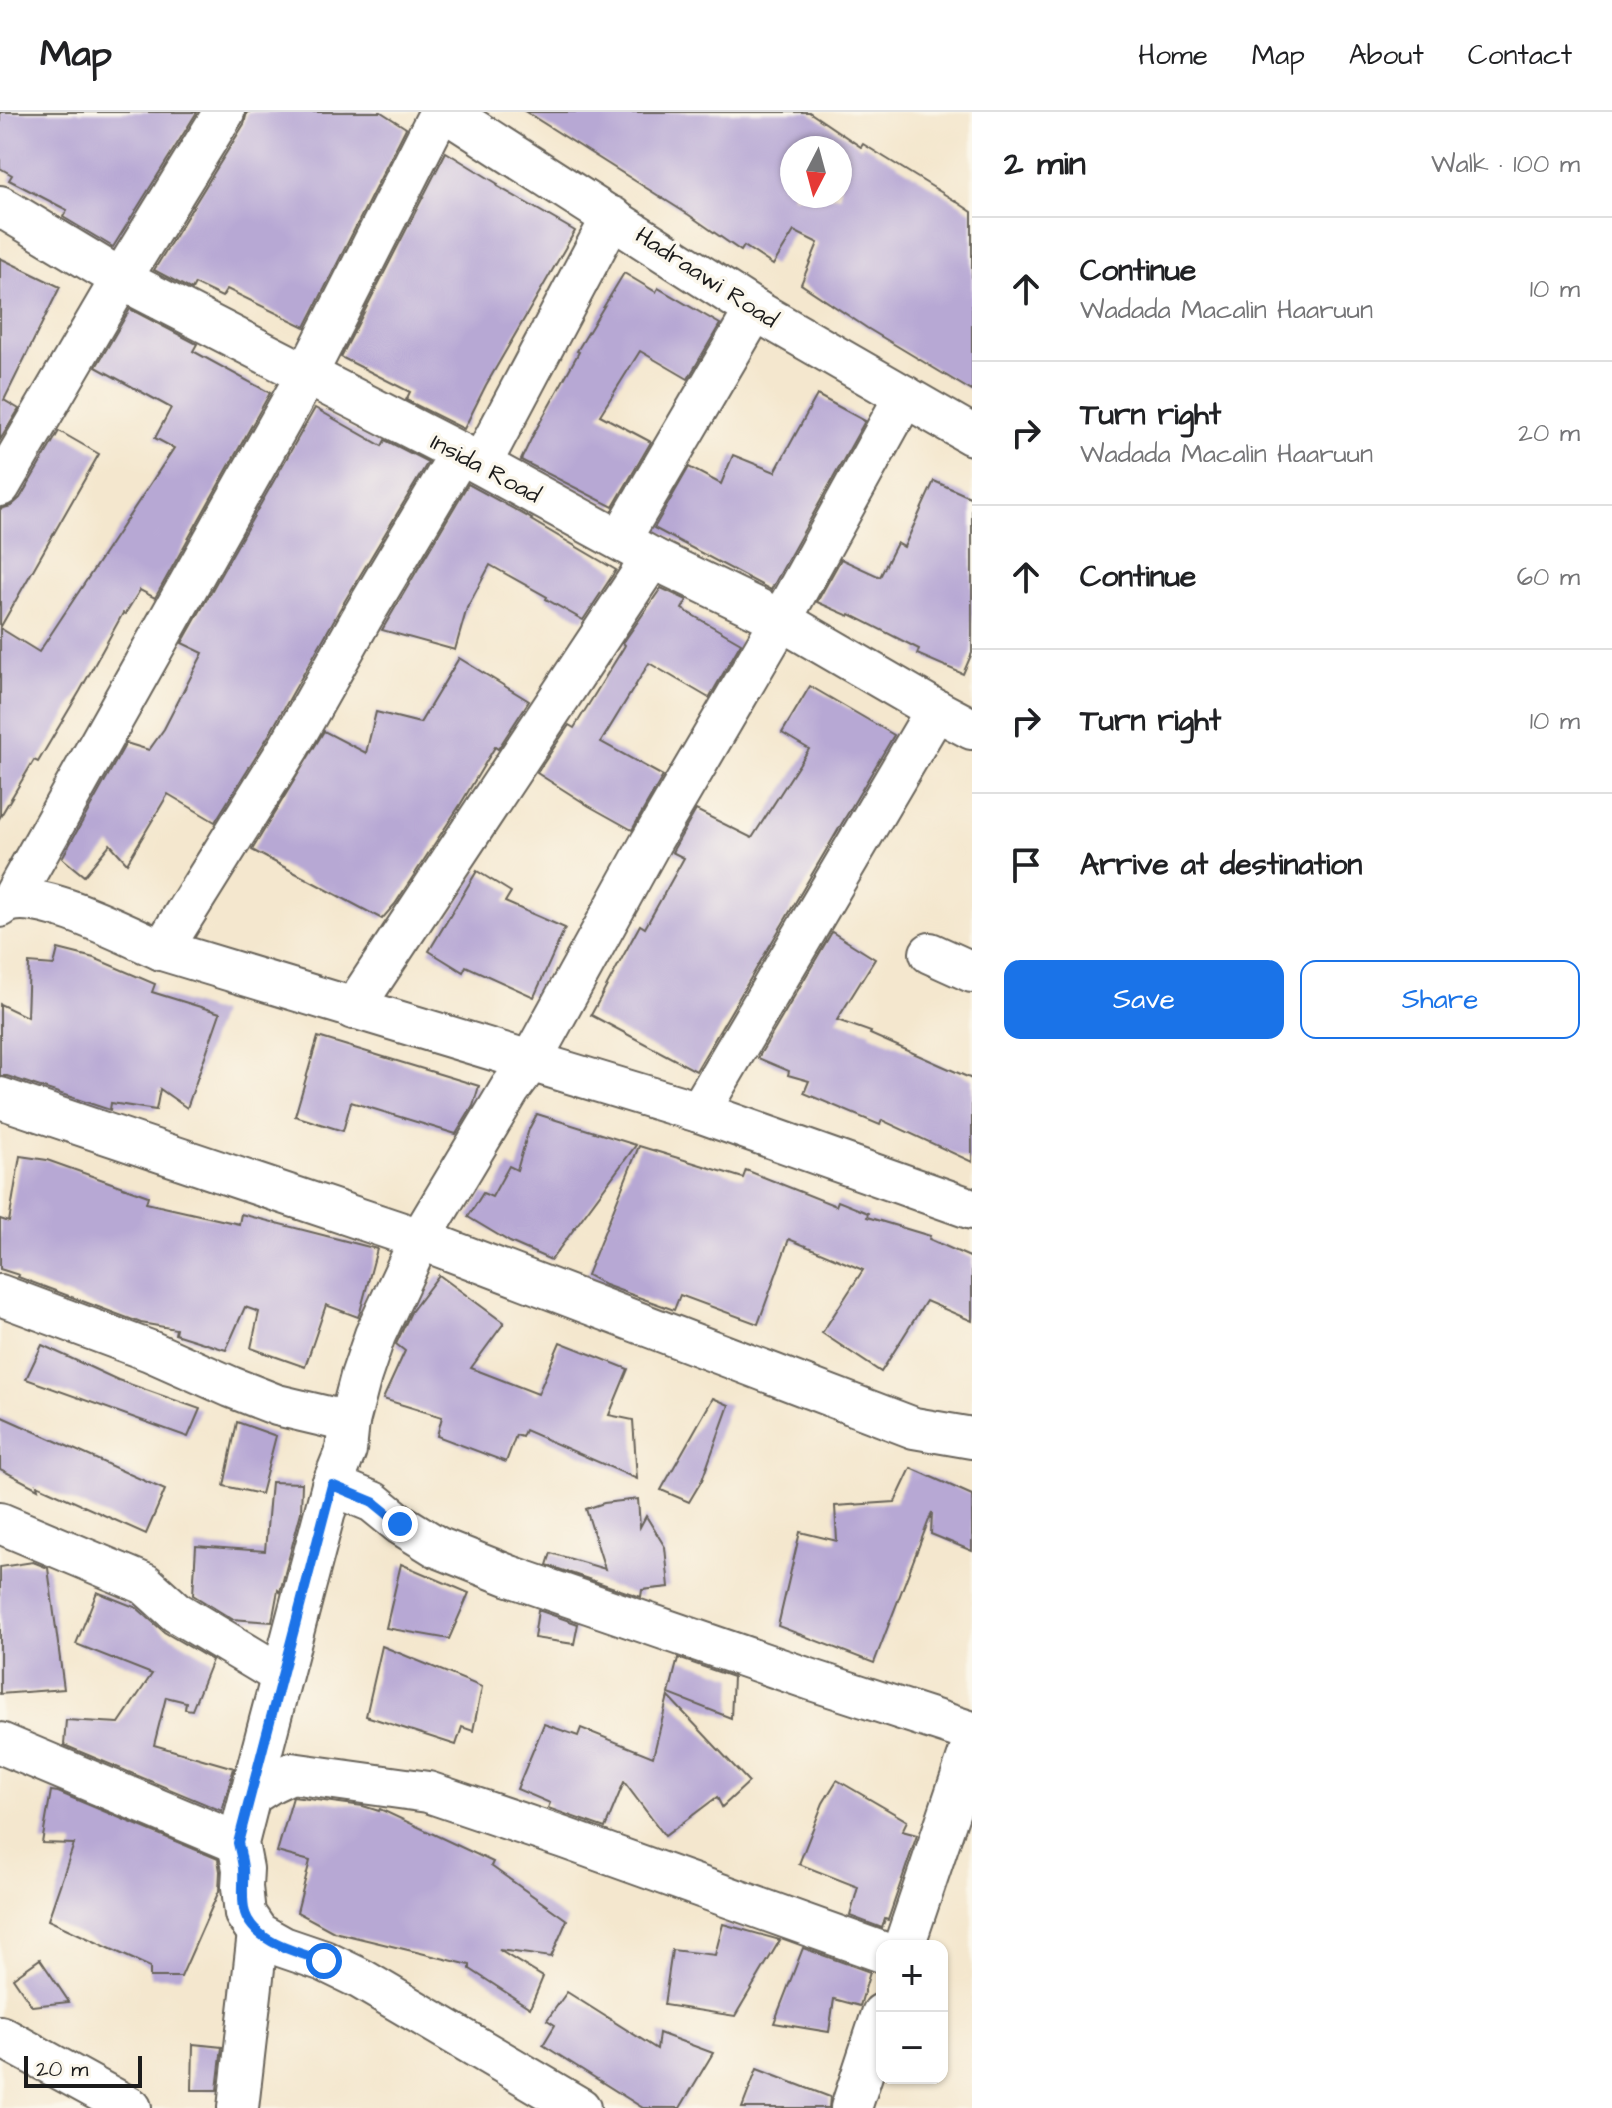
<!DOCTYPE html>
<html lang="en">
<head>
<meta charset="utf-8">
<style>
  body { margin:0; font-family:"Architects Daughter",sans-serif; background:#f2f2f2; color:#202124 }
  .controls { position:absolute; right:24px; bottom:24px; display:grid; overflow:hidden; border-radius:16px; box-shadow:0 2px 6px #0004 }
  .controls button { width:72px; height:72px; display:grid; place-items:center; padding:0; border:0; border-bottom:2px solid #e0e0e0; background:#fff; color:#202124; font:40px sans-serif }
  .compass { position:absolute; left:780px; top:24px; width:72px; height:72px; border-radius:50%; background:#fff; box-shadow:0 2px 6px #0004; rotate:186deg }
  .scale { position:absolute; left:24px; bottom:20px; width:118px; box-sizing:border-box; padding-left:8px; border:4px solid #1c1c1c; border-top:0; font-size:22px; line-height:28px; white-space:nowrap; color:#1c1c1c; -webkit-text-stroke:6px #fbf7ec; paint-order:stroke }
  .stop { position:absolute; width:24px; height:24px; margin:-18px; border:6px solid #1a73e8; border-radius:50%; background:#fff }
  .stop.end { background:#1a73e8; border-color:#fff; box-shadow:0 2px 8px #0008 }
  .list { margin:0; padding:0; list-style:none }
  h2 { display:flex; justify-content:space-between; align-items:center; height:104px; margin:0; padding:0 32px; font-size:34px }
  h2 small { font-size:26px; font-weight:400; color:#757577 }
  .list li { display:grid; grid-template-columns:52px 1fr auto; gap:24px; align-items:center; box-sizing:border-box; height:144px; padding:0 32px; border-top:2px solid #e0e0e0 }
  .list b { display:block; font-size:30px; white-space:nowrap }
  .list p { margin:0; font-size:26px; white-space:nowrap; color:#757577 }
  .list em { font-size:26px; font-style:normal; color:#757577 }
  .actions { display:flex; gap:16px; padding:24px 32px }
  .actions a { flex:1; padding:18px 0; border:2px solid #1a73e8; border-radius:16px; text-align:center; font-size:28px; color:#1a73e8 }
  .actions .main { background:#1a73e8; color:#fff }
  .icon { flex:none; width:44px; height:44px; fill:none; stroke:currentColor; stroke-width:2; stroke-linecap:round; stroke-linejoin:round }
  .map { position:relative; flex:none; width:972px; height:1996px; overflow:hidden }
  header { display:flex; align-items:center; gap:48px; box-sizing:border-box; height:112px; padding:0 40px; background:#fff; border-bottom:2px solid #e0e0e0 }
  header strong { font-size:38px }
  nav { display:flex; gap:44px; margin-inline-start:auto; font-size:28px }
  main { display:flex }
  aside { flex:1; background:#fff }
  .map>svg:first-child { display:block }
  .building { fill:#b7a8d4; fill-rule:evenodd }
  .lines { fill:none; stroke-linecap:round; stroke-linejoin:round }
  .minor-casing { stroke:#68635a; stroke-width:44 }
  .minor { stroke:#fff; stroke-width:40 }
  .route { stroke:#1a73e8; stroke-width:10 }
  .labels { text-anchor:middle; stroke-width:7; stroke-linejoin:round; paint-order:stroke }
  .street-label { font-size:24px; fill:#1c1c1c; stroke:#fbf7ec }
</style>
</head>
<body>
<header>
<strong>Map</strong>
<nav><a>Home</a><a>Map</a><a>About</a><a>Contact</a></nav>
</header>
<main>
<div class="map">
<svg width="972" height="1996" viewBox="0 0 972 1996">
  <rect width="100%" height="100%" fill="#fbf7ec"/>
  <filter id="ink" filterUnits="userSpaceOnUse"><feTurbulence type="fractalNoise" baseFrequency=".0125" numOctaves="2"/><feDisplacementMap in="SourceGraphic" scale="16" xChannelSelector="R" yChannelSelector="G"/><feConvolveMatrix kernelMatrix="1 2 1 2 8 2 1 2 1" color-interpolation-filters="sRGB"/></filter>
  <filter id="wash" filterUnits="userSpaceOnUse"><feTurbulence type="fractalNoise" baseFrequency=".006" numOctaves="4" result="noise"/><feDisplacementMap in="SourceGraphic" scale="32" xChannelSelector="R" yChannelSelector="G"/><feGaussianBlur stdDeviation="1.8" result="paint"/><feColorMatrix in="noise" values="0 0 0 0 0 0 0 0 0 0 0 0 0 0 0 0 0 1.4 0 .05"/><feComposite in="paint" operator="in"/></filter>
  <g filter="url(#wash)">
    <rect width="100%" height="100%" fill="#f4e7ce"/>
    <g id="blocks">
      <g class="building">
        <path d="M0,0H197L113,135L63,105L67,98L9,68L12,63L0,56Z"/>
        <path d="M247,0H381L406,16L305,215L227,177L222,185L195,172L192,178L154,158L244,12Z"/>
        <path d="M526,0H809L861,35L863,32L957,90L972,100V279L867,216L801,172L818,131L794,119L773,153L744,134L741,139L689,103ZM792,36H840V84H792Z"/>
        <path d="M446,40L498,72L497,74L575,119L486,273L464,317L406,288L410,280L341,245Z"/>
        <path d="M0,146L60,175L4,288L19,297L0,328Z"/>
        <path d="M624,161L656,180L658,176L720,212L688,267L640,239L600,303L651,330L613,395L521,348L533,323L579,240L577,239Z"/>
        <path d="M130,197L197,232L193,239L270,281L155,486L140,478L125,502L123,501L80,579L38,650L34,648L0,705V516L39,540L174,336L155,326L171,296L96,255Z"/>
        <path d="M817,283L865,309L771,478L654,416L689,355L721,372L733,343L775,360Z"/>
        <path d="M315,296L382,334L385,328L428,350L343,492L269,623L215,710L168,682L127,751L110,732L84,764L62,746L126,631L149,638L164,617L203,541L182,531Z"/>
        <path d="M59,319L99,342L0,516V397L11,394L20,386Z"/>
        <path d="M934,369L972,386V541L963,562L917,542L919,537L850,502L849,504L817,490L841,447L880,465L897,431L904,435Z"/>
        <path d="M468,372L532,407L531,408L616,458L583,508L546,487L547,485L490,453L467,496L455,538L382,518Z"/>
        <path d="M661,476L687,488L682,497L741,531L709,586L649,551L601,630L663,664L632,718L589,694L537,661L569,613L574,616L624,535L625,533L623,531Z"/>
        <path d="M459,546L529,589L498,637L495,635L460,693L395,792L382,807L252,738L324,619L366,641L376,600L420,611Z"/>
        <path d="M810,574L894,623L696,959L591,903L640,813L645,816L684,746L672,740L696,698L752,726L809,637L782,621Z"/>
        <path d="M477,759L511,780L505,790L565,816L534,885L466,854L463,860L429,839Z"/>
        <path d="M832,820L875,847L837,908L871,920L870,922L972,967V1050L882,1008L880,1013L804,981L809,969L788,963L789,959L758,946Z"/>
        <path d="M58,837L94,846L155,872L152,880L220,901L187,996L160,977L156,998L111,991L110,998L7,964H0V892L27,905L29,851L54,853Z"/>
        <path d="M318,925L479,974L473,994L456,1022L351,990L343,1019L295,1004Z"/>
        <path d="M537,1002L636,1033L551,1148L510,1130L468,1105L483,1081L492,1085L509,1054L517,1058L529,1017Z"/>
        <path d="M639,1034L743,1066L746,1058L836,1094L838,1089L868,1101L867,1105L930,1124L929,1127L972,1146V1209L926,1189L881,1260L822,1221L863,1158L789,1127L758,1212L680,1183L674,1198L605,1173L587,1163Z"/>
        <path d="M20,1044L47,1048L148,1084L146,1091L239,1112L241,1102L377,1137L360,1200L358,1205L326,1193L305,1255L251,1236L259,1200L245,1195L226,1238L175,1222L176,1217L141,1211L18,1165L19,1163L0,1157V1107L9,1110Z"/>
        <path d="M439,1163L504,1211L471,1256L538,1282L560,1230L628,1257L609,1303L633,1308L637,1367L525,1318L522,1325L516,1323L506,1350L437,1324L442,1305L383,1287L405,1239L396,1232L411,1200Z"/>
        <path d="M42,1233L118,1268L200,1297L188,1325L26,1267Z"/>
        <path d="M713,1286L729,1293L702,1368L689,1390L661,1378Z"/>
        <path d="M0,1304L165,1378L146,1422L37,1373L38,1377L0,1357Z"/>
        <path d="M237,1310L276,1324L261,1382L224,1374Z"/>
        <path d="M911,1356L972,1383V1439L931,1422L932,1400L874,1551L778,1514L800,1420L837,1429L835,1394L895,1390Z"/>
        <path d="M271,1370L302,1371L301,1400L280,1480L278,1478L272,1510L232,1507L193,1483L196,1434L265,1439Z"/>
        <path d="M638,1387L640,1415L646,1404L665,1435L669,1475L642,1478L641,1485L547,1453L551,1441L605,1457L586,1397L604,1391Z"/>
        <path d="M33,1450L48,1456L64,1577L0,1582V1455Z"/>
        <path d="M401,1452L469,1481L449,1527L386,1516Z"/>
        <path d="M97,1480L137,1496L164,1520L212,1548L192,1598L185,1597L186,1590L166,1585L154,1633L234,1656L222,1699L64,1633L66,1608L119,1611L152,1562L76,1532Z"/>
        <path d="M538,1498L578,1512L574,1532L534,1526Z"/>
        <path d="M382,1534L482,1575L473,1619L462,1615L456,1633L366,1604Z"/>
        <path d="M678,1546L733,1565L731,1606L669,1582Z"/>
        <path d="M668,1584L749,1670L722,1695L717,1685L665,1724L624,1670L605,1716L548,1696L550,1691L517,1677L544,1612L578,1624L581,1616L653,1645Z"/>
        <path d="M837,1668L907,1709L902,1719L917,1723L888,1808L885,1807L882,1816L850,1804L858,1775L799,1752L823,1691Z"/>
        <path d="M51,1679L58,1680L218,1747L220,1759L219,1779L181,1865H150V1855L48,1808L74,1732L42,1731Z"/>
        <path d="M293,1685L363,1694L379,1699L380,1697L493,1750L491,1754L567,1808L551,1845L499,1838L543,1865L530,1896L470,1857V1853L334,1820L297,1800L310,1749L277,1740Z"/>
        <path d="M723,1812L780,1828L735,1904L664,1893L672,1838L715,1843Z"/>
        <path d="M803,1836L870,1860L860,1894L834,1887L829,1920L774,1911Z"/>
        <path d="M40,1847L69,1890L32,1894L13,1866Z"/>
        <path d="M567,1880L657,1937L659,1921L713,1941L680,1996H643L543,1933L555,1913L547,1908Z"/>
        <path d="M193,1932L222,1935L217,1978H192Z"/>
        <path d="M757,1957L830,1985L829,1996H742Z"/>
      </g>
    </g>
  </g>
  <g filter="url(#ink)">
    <use href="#blocks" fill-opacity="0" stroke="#68635a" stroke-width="2"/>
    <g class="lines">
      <g class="minor-casing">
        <g id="minor">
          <path d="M446,0L755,198L972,323"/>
          <path d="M0,94L121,167L460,341L652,446L781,508L936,598L972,617"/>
          <path d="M905,284L781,508L651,730L530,950L510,977L420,1127L375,1223L361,1264L349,1310L346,1338L332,1373L373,1390L400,1412L437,1435L510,1464L815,1569L972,1620"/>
          <path d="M481,352L612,105"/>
          <path d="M0,374L121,167L224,0"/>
          <path d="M620,428L755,198"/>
          <path d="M11,789L306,264L440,0"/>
          <path d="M0,795C3,793 7,790 11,789C48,781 127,823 162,838L699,1000L972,1097"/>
          <path d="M162,838L289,635L363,504L460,341"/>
          <path d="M930,841L972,860"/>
          <path d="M353,897L652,446"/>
          <path d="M0,986L420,1127L914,1316L972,1326"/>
          <path d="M699,1000L936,598"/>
          <path d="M0,1183L150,1239L231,1275L277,1293L349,1310"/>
          <path d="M0,1411L145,1472L176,1500L281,1563"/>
          <path d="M0,1631L238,1731"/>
          <path d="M250,1684L332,1373"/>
          <path d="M904,1834L972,1633"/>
          <path d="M0,1924L131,1996"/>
          <path d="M238,1996L258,1821"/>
          <path d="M580,1996L361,1867L324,1849L283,1835L258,1821L245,1802L242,1775L243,1757L238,1731L250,1684L272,1670L291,1661L428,1680L564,1726L882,1840"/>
          <path d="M851,1996L882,1902"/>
        </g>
      </g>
      <use href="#minor" class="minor"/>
    </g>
  </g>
  <g class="lines" filter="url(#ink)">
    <path class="route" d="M324,1849C298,1840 255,1831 245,1801C241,1787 244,1771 243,1756C242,1748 240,1739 238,1731L332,1373L373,1390L400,1412"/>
  </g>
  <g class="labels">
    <g class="street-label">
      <text transform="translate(707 165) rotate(33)" y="8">Hadraawi Road</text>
      <text transform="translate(486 356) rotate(28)" y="8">Insida Road</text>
    </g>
  </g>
</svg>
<div class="controls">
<button>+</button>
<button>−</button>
</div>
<svg class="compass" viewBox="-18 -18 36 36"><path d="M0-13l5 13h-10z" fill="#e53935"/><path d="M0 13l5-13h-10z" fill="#757577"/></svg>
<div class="scale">20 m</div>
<div class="stop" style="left:324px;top:1849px"></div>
<div class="stop end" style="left:400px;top:1412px"></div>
</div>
<aside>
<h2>2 min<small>Walk · 100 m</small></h2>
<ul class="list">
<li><svg class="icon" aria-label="ahead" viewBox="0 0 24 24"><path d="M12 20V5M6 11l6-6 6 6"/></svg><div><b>Continue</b><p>Wadada Macalin Haaruun</p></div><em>10 m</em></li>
<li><svg class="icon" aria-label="right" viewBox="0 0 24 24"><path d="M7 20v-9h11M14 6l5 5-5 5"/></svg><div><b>Turn right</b><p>Wadada Macalin Haaruun</p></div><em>20 m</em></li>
<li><svg class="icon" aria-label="ahead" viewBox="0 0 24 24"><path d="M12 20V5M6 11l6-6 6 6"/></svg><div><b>Continue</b></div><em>60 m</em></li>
<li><svg class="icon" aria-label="right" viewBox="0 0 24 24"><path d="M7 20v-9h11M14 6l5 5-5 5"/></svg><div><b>Turn right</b></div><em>10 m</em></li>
<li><svg class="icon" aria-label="arrive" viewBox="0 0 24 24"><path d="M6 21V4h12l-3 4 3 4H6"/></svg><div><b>Arrive at destination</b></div></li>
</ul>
<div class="actions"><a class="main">Save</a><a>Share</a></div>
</aside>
</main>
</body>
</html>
